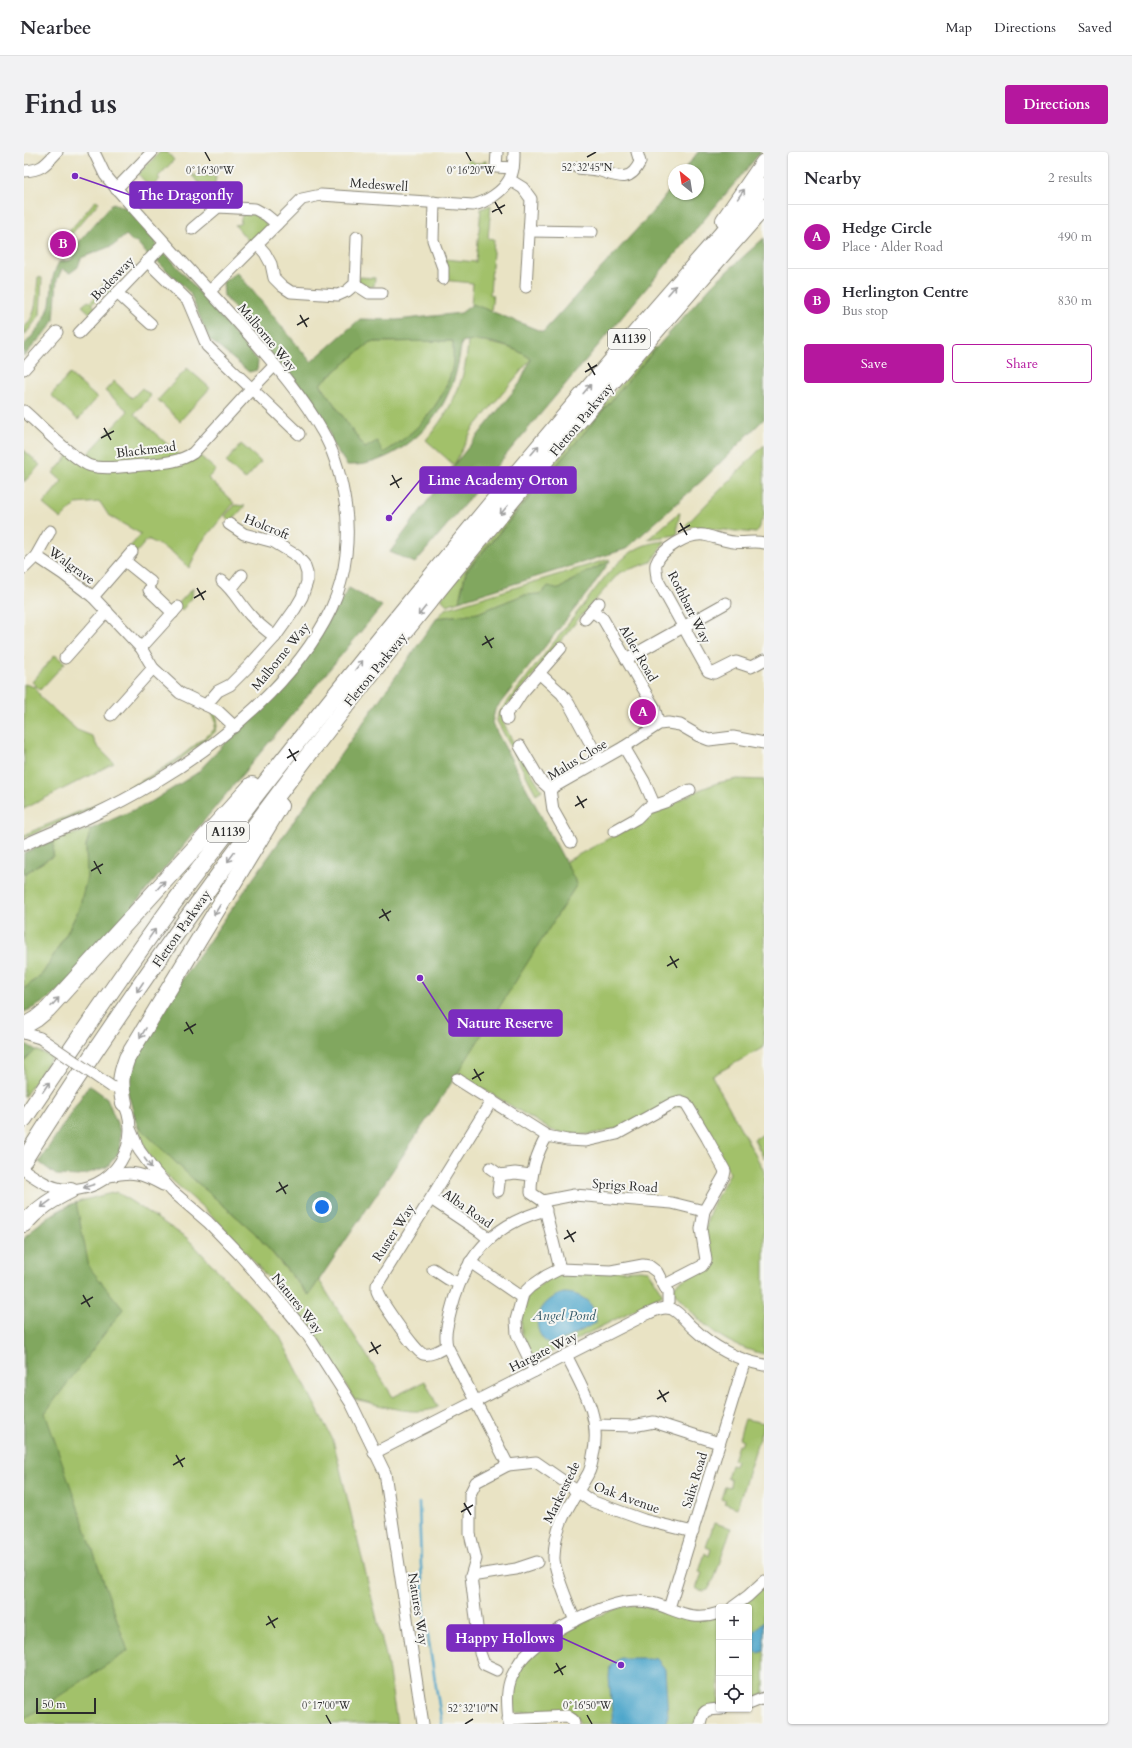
<!DOCTYPE html>
<html lang="en">
<head>
<meta charset="utf-8">
<style>
  body { margin:0; font-family:Cardo,serif; background:#f2f2f3; color:#2b2b33 }
  .controls { position:absolute; right:12px; bottom:12px; display:grid; overflow:hidden; border-radius:4px; box-shadow:0 1px 3px #0004 }
  .controls button { width:36px; height:36px; display:grid; place-items:center; padding:0; border:0; border-bottom:1px solid #e1e1e2; background:#fff; color:#2b2b33; font:20px sans-serif }
  .compass { position:absolute; left:644px; top:12px; width:36px; height:36px; border-radius:50%; background:#fff; box-shadow:0 1px 3px #0004; rotate:330deg }
  .scale { position:absolute; left:12px; bottom:10px; width:60px; box-sizing:border-box; padding-left:4px; border:2px solid #2b2b2b; border-top:0; font-size:11px; line-height:14px; white-space:nowrap; color:#2b2b2b; -webkit-text-stroke:3px #f6f6f2; paint-order:stroke }
  .you { position:absolute; left:298px; top:1055px; width:14px; height:14px; margin:-10px; border:3px solid #fff; border-radius:50%; background:#1a73e8; box-shadow:0 0 0 6px #1a73e833 }
  .badge { display:grid; place-items:center; width:26px; height:26px; border-radius:50%; background:#b5179e; color:#fff; font-size:13px; font-weight:700 }
  .pin { position:absolute; translate:-50% -50%; border:2px solid #fff; box-shadow:0 1px 4px #0006 }
  .list { margin:0; padding:0; list-style:none }
  h2 { display:flex; justify-content:space-between; align-items:center; height:52px; margin:0; padding:0 16px; font-size:17px }
  h2 small { font-size:13px; font-weight:400; color:#7c7c81 }
  .list li { display:grid; grid-template-columns:26px 1fr auto; gap:12px; align-items:center; box-sizing:border-box; height:64px; padding:0 16px; border-top:1px solid #e1e1e2 }
  .list b { display:block; font-size:15px; white-space:nowrap }
  .list p { margin:0; font-size:13px; white-space:nowrap; color:#7c7c81 }
  .list em { font-size:13px; font-style:normal; color:#7c7c81 }
  .actions { display:flex; gap:8px; padding:12px 16px }
  .actions a { flex:1; padding:9px 0; border:1px solid #b5179e; border-radius:4px; text-align:center; font-size:14px; color:#b5179e }
  .actions .main { background:#b5179e; color:#fff }
  .icon { flex:none; width:22px; height:22px; fill:none; stroke:currentColor; stroke-width:2; stroke-linecap:round; stroke-linejoin:round }
  .map { position:relative; flex:none; width:740px; height:1572px; overflow:hidden; border-radius:4px }
  header { display:flex; align-items:center; gap:24px; box-sizing:border-box; height:56px; padding:0 20px; background:#fff; border-bottom:1px solid #e1e1e2 }
  header strong { font-size:19px }
  nav { display:flex; gap:22px; margin-inline-start:auto; font-size:14px }
  .intro { display:flex; align-items:center; justify-content:space-between; box-sizing:border-box; height:96px; padding:0 24px }
  h1 { margin:0; font-size:28px }
  .button { padding:10px 18px; border-radius:4px; background:#b5179e; color:#fff; font-size:14px; font-weight:700 }
  main { display:flex; gap:24px; padding:0 24px }
  aside { flex:1; background:#fff; border-radius:4px; box-shadow:0 1px 3px #0004 }
  .map>svg:first-child { display:block }
  .green { fill:#a2c16a; stroke:#66764a }
  .forest { fill:#81a75e; stroke:#566944; fill-rule:evenodd }
  .water { fill:#4ca5ca; stroke:#3c687a }
  .lines { fill:none; stroke-linecap:round; stroke-linejoin:round }
  .stream { stroke:#4ca5ca; stroke-width:2.5 }
  .minor-casing { stroke:#8a8778; stroke-width:13 }
  .highway-casing { stroke:#8a8778; stroke-width:18 }
  .minor { stroke:#fff; stroke-width:11 }
  .highway { stroke:#fff; stroke-width:16 }
  .minor-bridge-casing { stroke:#8a8778; stroke-width:13; stroke-linecap:butt }
  .minor-bridge { stroke:#fff; stroke-width:11 }
  .oneway { stroke:#a0a0a0 }
  .ticks { fill:none; stroke:#2b2b2b; stroke-width:1.5 }
  .labels { text-anchor:middle; stroke-width:4; stroke-linejoin:round; paint-order:stroke }
  .shield { fill:#f6f6f2; stroke:#686867; stroke-width:1 }
  .shield-label { font-size:12px; font-weight:bold; fill:#2b2b2b }
  .street-label { font-size:13px; fill:#2b2b2b; stroke:#f6f6f2 }
  .water-label { font-size:14px; font-style:italic; fill:#385c6b; stroke:#f6f6f2 }
  .ticks-label { font-size:10px; text-anchor:middle; fill:#2b2b2b; stroke:#f6f6f2; stroke-width:4; stroke-linejoin:round; paint-order:stroke }
  .leader { fill:none; stroke:#7b2cbf; stroke-width:1.5 }
  .callout-dot { fill:#7b2cbf; stroke:#f6f6f2; stroke-width:1.5 }
  .callout { fill:#7b2cbf; stroke:#7b2cbf; stroke-width:1.5 }
  .callout-label { font-size:14px; text-anchor:middle; font-weight:bold; fill:#fff }
</style>
</head>
<body>
<header>
<strong>Nearbee</strong>
<nav><a>Map</a><a>Directions</a><a>Saved</a></nav>
</header>
<div class="intro"><h1>Find us</h1><a class="button">Directions</a></div>
<main>
<div class="map">
<svg width="740" height="1572" viewBox="0 0 740 1572">
  <rect width="100%" height="100%" fill="#f6f6f2"/>
  <filter id="ink" filterUnits="userSpaceOnUse"><feTurbulence type="fractalNoise" baseFrequency=".025" numOctaves="2"/><feDisplacementMap in="SourceGraphic" scale="8" xChannelSelector="R" yChannelSelector="G"/><feConvolveMatrix kernelMatrix="1 2 1 2 8 2 1 2 1" color-interpolation-filters="sRGB"/></filter>
  <filter id="wash" filterUnits="userSpaceOnUse"><feTurbulence type="fractalNoise" baseFrequency=".012" numOctaves="4" result="noise"/><feDisplacementMap in="SourceGraphic" scale="16" xChannelSelector="R" yChannelSelector="G"/><feGaussianBlur stdDeviation="0.9" result="paint"/><feColorMatrix in="noise" values="0 0 0 0 0 0 0 0 0 0 0 0 0 0 0 0 0 1.4 0 .05"/><feComposite in="paint" operator="in"/></filter>
  <g filter="url(#wash)">
    <rect width="100%" height="100%" fill="#e9e3c4"/>
    <g class="green">
      <path d="M136,0H143L150,8L134,25L136,27L127,36L114,22Z"/>
      <path d="M446,8L451,11H459L460,9H462V15H444L442,12L443,9Z"/>
      <path d="M168,23L192,24L188,49Z"/>
      <path d="M72,48L75,50L32,100L29,98Z"/>
      <path d="M467,53L464,86L470,87L466,142L469,143L467,159L447,153L449,131L418,128L420,107L452,110L457,57Z"/>
      <path d="M224,61C232,61 239,66 243,74L240,79L227,92L211,73L216,72L218,63Z"/>
      <path d="M14,125L18,126L16,163L0,184V176C14,162 12,144 14,125Z"/>
      <path d="M335,125L351,126L350,134L346,135L335,131Z"/>
      <path d="M80,131L89,139L84,145L79,141L68,152L73,157L68,163L58,154L64,149L66,150L77,139L75,137Z"/>
      <path d="M444,188C466,191 489,193 507,207L448,278L430,313L402,288C428,256 442,230 444,188Z"/>
      <path d="M429,189C429,198 430,209 428,217C419,253 390,283 359,302L341,296L296,232L346,190Z"/>
      <path d="M629,195L632,196L442,419L435,449L423,453L417,447L481,368Z"/>
      <path d="M163,216L186,236L156,269L134,248Z"/>
      <path d="M46,222L73,246L54,268L27,243Z"/>
      <path d="M90,229L108,246L118,236L127,244L110,262L164,311L175,303L192,318L184,326L210,351L177,391L165,416L148,400L124,387L111,402L104,397L117,382L85,364L76,350L52,352L37,367L19,352L38,329L29,321L47,301L57,309L104,259L81,239Z"/>
      <path d="M217,292L237,310L221,328L202,310Z"/>
      <path d="M740,293V363L732,381L661,374Z"/>
      <path d="M0,298L16,313L0,330Z"/>
      <path d="M211,353L221,354L207,369L201,364Z"/>
      <path d="M655,361H656L653,375L654,380L652,383L624,387Z"/>
      <path d="M641,389L627,410L595,421L552,470L477,563C486,589 503,614 518,638L512,642L473,569L474,562L584,421C604,402 612,392 641,389Z"/>
      <path d="M585,407L586,409L554,427L546,429L536,437L517,442L499,443L454,461L413,466L421,457Z"/>
      <path d="M169,436L168,446L158,458L153,453Z"/>
      <path d="M31,503L41,511L16,538L8,530Z"/>
      <path d="M0,532L11,535L18,547L53,578L68,584L73,594L90,611L0,657Z"/>
      <path d="M188,560L192,562C194,569 194,573 191,580L154,609L104,639L81,651L0,686V684L6,680L69,654L123,626L152,608L190,578L192,570Z"/>
      <path d="M713,627L740,628V895L688,924L740,1019V1202C699,1193 676,1171 650,1140V1135L653,1131L688,1113C672,1073 688,1055 706,1021L666,950C634,962 600,978 566,982C553,984 539,981 527,978L433,921L553,732L541,710L675,638L693,631Z"/>
      <path d="M67,677L62,694L63,725L55,757L44,779L19,821L0,837V722L29,704L30,688Z"/>
      <path d="M12,898L28,905L0,945V910Z"/>
      <path d="M113,973L168,1026L230,1080L284,1143L295,1128L369,1245L401,1229L414,1255C391,1266 354,1252 330,1247L300,1195L273,1159L207,1083L184,1060L132,1014L123,1000Z"/>
      <path d="M740,982V1007L730,987Z"/>
      <path d="M93,1040L163,1086L255,1183L309,1288L363,1508L373,1572H0V1087C11,1073 36,1055 54,1050C66,1046 80,1043 93,1040Z"/>
      <path d="M616,1118L625,1119L639,1143L510,1209L498,1181L497,1161L505,1142L525,1126L544,1121Z"/>
      <path d="M721,1267L740,1271L713,1356L700,1351L702,1349L697,1347L701,1334L706,1335L707,1328L703,1326L707,1313L711,1314L713,1309L709,1308L714,1293L717,1294L719,1288L715,1286Z"/>
      <path d="M690,1371L707,1376L691,1425L684,1438L680,1439L672,1437L678,1421L675,1420L681,1401L685,1404L687,1397L682,1395Z"/>
      <path d="M740,1434V1542L725,1549V1455H714Z"/>
      <path d="M603,1453L695,1464V1552L672,1572H556L553,1564L546,1559L489,1561C488,1555 487,1549 488,1543C492,1492 563,1468 603,1453Z"/>
    </g>
    <g class="forest">
      <path d="M674,0H737L391,411L366,400L430,313L496,231L507,207C492,195 456,184 438,190C435,205 433,222 427,235C413,272 380,303 341,312C335,313 328,313 323,313L308,291L305,278L293,262L292,255L273,235L225,173L200,144L199,130L213,120L287,210L336,167L373,168L437,161L449,152L519,180L633,55L650,32V42H674V18H660ZM429,189C429,198 430,209 428,217C419,253 390,283 359,301L353,289L341,296L296,232L346,190Z"/>
      <path d="M89,51L105,57L131,84L133,95L127,102H123L112,89L110,91L102,83L90,93L57,106L54,115L46,121L38,117L33,128L30,168L26,175L0,204V193C11,181 22,168 26,152C29,134 26,127 35,110L47,108L52,100L53,92Z"/>
      <path d="M740,86V267L682,325L602,397L435,449L442,420L632,196L689,132Z"/>
      <path d="M140,102L145,105L234,209L233,218L225,220L185,187L166,141L132,108L134,104Z"/>
      <path d="M586,409L568,435L471,558L468,571L553,732L430,927L285,1143L230,1080L168,1026L113,973L102,934L116,887L413,466L454,461L499,443L517,442L524,434L536,437C549,426 571,416 586,409Z"/>
      <path d="M325,436L358,454L57,817C40,834 23,851 0,860V837L19,821L44,779L55,757L63,725L62,694L67,677L127,650L173,621L281,506Z"/>
      <path d="M30,688L29,704L0,722V701Z"/>
      <path d="M0,891L12,898L0,910Z"/>
      <path d="M65,933L83,946L96,979V999L83,1015L55,1024L32,1023L15,1010Z"/>
      <path d="M52,1050L65,1115L99,1157L21,1261L104,1499L0,1567V1087C13,1070 33,1060 52,1050Z"/>
    </g>
    <g class="water">
      <path d="M540,1141C558,1141 573,1152 572,1171L527,1194C502,1177 514,1148 540,1141Z"/>
      <path d="M740,1469V1499L734,1501L727,1495L728,1482Z"/>
      <path d="M596,1506H624L633,1507L641,1517L644,1564L641,1572H589L585,1526L586,1513Z"/>
    </g>
    <g class="lines">
      <path class="stream" d="M395,1351L397,1413L401,1466L418,1572"/>
    </g>
  </g>
  <g filter="url(#ink)">
    <g class="lines">
      <g class="minor-casing">
        <g id="minor">
          <path d="M473,0L472,15L489,16"/>
          <path d="M554,16C561,17 567,17 573,18C592,23 605,33 616,10L613,0"/>
          <path d="M0,19C18,18 21,13 33,0"/>
          <path d="M486,28L499,36L507,47L502,135"/>
          <path d="M92,37L128,0"/>
          <path d="M410,50L409,88L419,116V127"/>
          <path d="M168,77L194,55L231,57L242,63L253,72"/>
          <path d="M505,79L568,80"/>
          <path d="M233,92L241,101L247,112L250,126L258,134L267,140L314,143L323,139L331,132L333,85"/>
          <path d="M123,109L164,149L183,194L275,282"/>
          <path d="M331,132L345,141H358"/>
          <path d="M186,139L278,47L297,43L449,53C463,50 478,40 485,28C490,20 490,9 490,0"/>
          <path d="M93,141L127,172"/>
          <path d="M55,181L141,91"/>
          <path d="M0,217L33,180"/>
          <path d="M0,259C14,271 52,310 67,314C83,318 102,314 119,313C137,311 154,311 169,301L221,244L251,213"/>
          <path d="M740,391C729,388 720,392 710,390C699,389 690,385 680,383C664,381 637,397 632,412C631,416 633,423 633,427L684,519L690,521L712,510L727,515L740,508"/>
          <path d="M12,404L39,422L69,445L117,496L129,516L156,541L194,559L211,575"/>
          <path d="M101,409L127,430"/>
          <path d="M0,416L12,404L26,379"/>
          <path d="M198,429C210,439 216,452 227,464C234,472 242,478 251,485"/>
          <path d="M207,437L218,423"/>
          <path d="M125,438L149,461"/>
          <path d="M69,445L108,400"/>
          <path d="M568,459L579,467L630,555L635,572"/>
          <path d="M561,467L575,451"/>
          <path d="M117,496L154,455"/>
          <path d="M41,506L83,459"/>
          <path d="M602,507L702,451"/>
          <path d="M516,522L538,542L545,552L575,607"/>
          <path d="M182,553L194,539L206,533L224,515L251,485L271,457L278,445L283,430V421L280,412L273,404L250,390L220,382L205,372"/>
          <path d="M87,563L129,516"/>
          <path d="M483,567L482,561L490,553L497,542L537,496"/>
          <path d="M496,594L516,628L526,637"/>
          <path d="M600,595L620,629L630,652"/>
          <path d="M590,679L613,666L623,656L641,650L666,638"/>
          <path d="M547,690L529,658L526,637L600,595L635,572L644,571L656,573L675,584L685,588L709,585L740,591"/>
          <path d="M0,693C21,683 42,675 63,666C87,655 110,643 133,629C199,590 274,527 307,457C323,423 327,381 320,344C316,321 310,299 298,279C279,245 252,214 226,184C178,130 127,78 81,23L70,0"/>
          <path d="M0,881L16,886"/>
          <path d="M433,927L523,984L543,988L562,989L593,982L649,951L656,949L662,951L683,986L701,1019L700,1024L680,1059L677,1077L682,1108L678,1114L641,1133"/>
          <path d="M107,979L115,998L131,1020L148,1039L184,1070L216,1103L246,1137L283,1182L327,1251L361,1321L399,1572"/>
          <path d="M523,984C512,1002 507,1020 507,1041L519,1049L536,1117"/>
          <path d="M466,1016L476,1023L474,1039"/>
          <path d="M0,1018C12,1026 24,1035 38,1037C89,1044 123,988 97,946"/>
          <path d="M476,1023L491,1021L507,1023"/>
          <path d="M86,1024C109,1018 119,1022 139,1033"/>
          <path d="M407,1047L455,1079L465,1087"/>
          <path d="M519,1049L550,1043L648,1051L680,1059"/>
          <path d="M522,1058C468,1072 440,1106 427,1158C424,1171 420,1182 423,1194L484,1313L512,1310L538,1328"/>
          <path d="M446,1110L497,1145"/>
          <path d="M409,1117L424,1127L435,1131"/>
          <path d="M423,1194C416,1198 407,1204 399,1202C392,1201 356,1148 353,1139C353,1137 353,1135 353,1133L468,948"/>
          <path d="M542,1203C559,1237 578,1265 569,1304C568,1310 567,1317 564,1322C548,1351 531,1368 530,1405C529,1416 546,1456 551,1469"/>
          <path d="M511,1219L493,1182L492,1168L499,1142L506,1135L522,1124L536,1117L587,1119L619,1113L625,1114L633,1120L644,1141V1156"/>
          <path d="M572,1273L609,1274L630,1270L695,1291"/>
          <path d="M350,1301L621,1163C630,1159 639,1154 648,1157C656,1161 662,1170 669,1176C689,1195 713,1208 740,1213"/>
          <path d="M543,1332L567,1349L620,1368L669,1380"/>
          <path d="M447,1424L492,1417L513,1410"/>
          <path d="M709,1455L724,1444L740,1429"/>
          <path d="M645,1456L721,1208"/>
          <path d="M473,1518L460,1512L456,1501L447,1424L452,1407L446,1382V1342L452,1330L484,1313"/>
          <path d="M725,1552L740,1546"/>
          <path d="M484,1567L543,1564L549,1568L550,1572"/>
          <path d="M485,1572C484,1555 481,1540 488,1524C491,1519 494,1512 497,1508C518,1482 579,1450 612,1449C644,1449 661,1473 695,1461"/>
          <path d="M676,1572C679,1556 683,1558 697,1557"/>
        </g>
      </g>
      <g class="highway-casing">
        <g id="highway">
          <path d="M700,68L740,10"/>
          <path d="M0,874L12,867L24,857L228,633"/>
          <path d="M100,951C96,931 96,925 103,906L256,654"/>
          <path d="M0,967C48,896 96,825 146,756C216,661 290,569 364,477C486,327 611,179 740,34"/>
          <path d="M0,1008C215,668 474,357 740,55"/>
          <path d="M0,1072C14,1056 29,1047 47,1038"/>
        </g>
      </g>
      <use href="#minor" class="minor"/>
      <use href="#highway" class="highway"/>
      <g class="minor-bridge-casing">
        <path id="minor-bridge" d="M16,886L88,935"/>
      </g>
      <use href="#minor-bridge" class="minor-bridge"/>
    </g>
    <defs><path id="oneway-shaft" d="M-6 0H5M1.5-3L5.5 0L1.5 3" fill="none" stroke-width="1.6" stroke-linecap="round" stroke-linejoin="round"/></defs>
    <g class="oneway">
      <use href="#oneway-shaft" transform="translate(717 42) rotate(-55)"/>
      <use href="#oneway-shaft" transform="translate(648 138) rotate(-49)"/>
      <use href="#oneway-shaft" transform="translate(563 237) rotate(-50)"/>
      <use href="#oneway-shaft" transform="translate(511 298) rotate(-50)"/>
      <use href="#oneway-shaft" transform="translate(480 358) rotate(130)"/>
      <use href="#oneway-shaft" transform="translate(398 459) rotate(129)"/>
      <use href="#oneway-shaft" transform="translate(335 513) rotate(-51)"/>
      <use href="#oneway-shaft" transform="translate(207 705) rotate(126)"/>
      <use href="#oneway-shaft" transform="translate(137 733) rotate(-48)"/>
      <use href="#oneway-shaft" transform="translate(193 758) rotate(121)"/>
      <use href="#oneway-shaft" transform="translate(128 782) rotate(-55)"/>
      <use href="#oneway-shaft" transform="translate(116 835) rotate(124)"/>
      <use href="#oneway-shaft" transform="translate(31 850) rotate(-48)"/>
      <use href="#oneway-shaft" transform="translate(119 881) rotate(121)"/>
      <use href="#oneway-shaft" transform="translate(22 935) rotate(-56)"/>
      <use href="#oneway-shaft" transform="translate(124 1011) rotate(53)"/>
      <use href="#oneway-shaft" transform="translate(65 1034) rotate(162)"/>
      <use href="#oneway-shaft" transform="translate(22 1052) rotate(144)"/>
    </g>
  </g>
  <path class="ticks" d="M181,0L186,9M442,0L447,9M563,5L572,0M471,50L478,62M468,60L481,53M276,163L283,175M273,173L285,166M564,211L571,223M561,220L573,213M80,276L87,288M77,286L90,279M368,323L375,336M366,333L378,326M656,371L663,383M654,380L666,373M173,436L180,448M170,446L182,439M461,484L468,496M458,493L470,486M265,597L272,609M263,606L275,599M553,644L560,656M551,654L563,647M70,709L77,722M67,719L79,712M358,757L365,769M355,766L367,759M646,804L653,816M643,814L655,807M162,870L169,882M160,879L172,872M450,917L457,929M448,927L460,920M255,1030L262,1042M252,1040L264,1033M543,1078L550,1090M540,1087L552,1080M59,1143L66,1155M57,1152L69,1145M347,1190L354,1202M345,1200L357,1193M635,1238L642,1250M633,1247L645,1240M152,1303L159,1315M149,1313L161,1306M440,1351L447,1363M437,1360L449,1353M244,1464L251,1476M242,1473L254,1466M532,1511L539,1523M530,1521L542,1514M302,1563L307,1572M563,1563L568,1572M441,1572L449,1567"/>
  <g class="labels">
    <g class="shield">
      <rect x="584" y="177" width="42" height="20" rx="3"/>
      <rect x="183" y="670" width="42" height="20" rx="3"/>
    </g>
    <g class="shield-label">
      <text x="605" y="191">A1139</text>
      <text x="204" y="684">A1139</text>
    </g>
    <g class="street-label">
      <text transform="translate(355 32) rotate(4)" y="5">Medeswell</text>
      <text transform="translate(88 126) rotate(-46)" y="5">Bodesway</text>
      <text transform="translate(244 185) rotate(50)" y="5">Malborne Way</text>
      <text transform="translate(557 267) rotate(-50)" y="5">Fletton Parkway</text>
      <text transform="translate(122 297) rotate(-7)" y="5">Blackmead</text>
      <text transform="translate(243 374) rotate(22)" y="5">Holcroft</text>
      <text transform="translate(48 413) rotate(36)" y="5">Walgrave</text>
      <text transform="translate(666 455) rotate(63)" y="5">Rothbart Way</text>
      <text transform="translate(615 501) rotate(60)" y="5">Alder Road</text>
      <text transform="translate(256 504) rotate(-51)" y="5">Malborne Way</text>
      <text transform="translate(351 517) rotate(-51)" y="5">Fletton Parkway</text>
      <text transform="translate(553 607) rotate(-31)" y="5">Malus Close</text>
      <text transform="translate(157 776) rotate(-55)" y="5">Fletton Parkway</text>
      <text transform="translate(601 1033) rotate(4)" y="5">Sprigs Road</text>
      <text transform="translate(444 1056) rotate(35)" y="5">Alba Road</text>
      <text transform="translate(369 1080) rotate(-57)" y="5">Ruster Way</text>
      <text transform="translate(274 1151) rotate(51)" y="5">Natures Way</text>
      <text transform="translate(519 1199) rotate(-27)" y="5">Hargate Way</text>
      <text transform="translate(670 1328) rotate(-73)" y="5">Salix Road</text>
      <text transform="translate(537 1340) rotate(-64)" y="5">Marketstede</text>
      <text transform="translate(603 1345) rotate(20)" y="5">Oak Avenue</text>
      <text transform="translate(395 1457) rotate(81)" y="5">Natures Way</text>
    </g>
    <g class="water-label">
      <text x="540" y="1168">Angel Pond</text>
    </g>
  </g>
  <g class="ticks-label">
    <text x="563" y="19">52°32'45"N</text>
    <text x="186" y="22">0°16'30"W</text>
    <text x="447" y="22">0°16'20"W</text>
    <text x="302" y="1557">0°17'00"W</text>
    <text x="563" y="1557">0°16'50"W</text>
    <text x="449" y="1560">52°32'10"N</text>
  </g>
  <path class="leader" d="M51 24L106 43M365 366L396 328M396 826L425 871M597 1513L538 1486"/>
  <g class="callout-dot">
    <circle cx="51" cy="24" r="4"/>
    <circle cx="365" cy="366" r="4"/>
    <circle cx="396" cy="826" r="4"/>
    <circle cx="597" cy="1513" r="4"/>
  </g>
  <g class="callout">
    <rect x="106" y="30" width="112" height="26" rx="4"/>
    <rect x="396" y="315" width="156" height="26" rx="4"/>
    <rect x="425" y="858" width="113" height="26" rx="4"/>
    <rect x="423" y="1473" width="115" height="26" rx="4"/>
  </g>
  <g class="callout-label">
    <text x="162" y="48">The Dragonfly</text>
    <text x="474" y="333">Lime Academy Orton</text>
    <text x="481" y="876">Nature Reserve</text>
    <text x="481" y="1491">Happy Hollows</text>
  </g>
</svg>
<div class="controls">
<button>+</button>
<button>−</button>
<button><svg class="icon" aria-label="locate" viewBox="0 0 24 24"><circle cx="12" cy="12" r="6"/><path d="M12 2v4M12 18v4M2 12h4M18 12h4"/></svg></button>
</div>
<svg class="compass" viewBox="-18 -18 36 36"><path d="M0-13l5 13h-10z" fill="#e53935"/><path d="M0 13l5-13h-10z" fill="#7c7c81"/></svg>
<div class="scale">50 m</div>
<div class="you"></div>
<div class="pin badge" style="left:619px;top:560px">A</div>
<div class="pin badge" style="left:39px;top:92px">B</div>
</div>
<aside>
<h2>Nearby<small>2 results</small></h2>
<ul class="list">
<li><span class="badge">A</span><div><b>Hedge Circle</b><p>Place · Alder Road</p></div><em>490 m</em></li>
<li><span class="badge">B</span><div><b>Herlington Centre</b><p>Bus stop</p></div><em>830 m</em></li>
</ul>
<div class="actions"><a class="main">Save</a><a>Share</a></div>
</aside>
</main>
</body>
</html>
